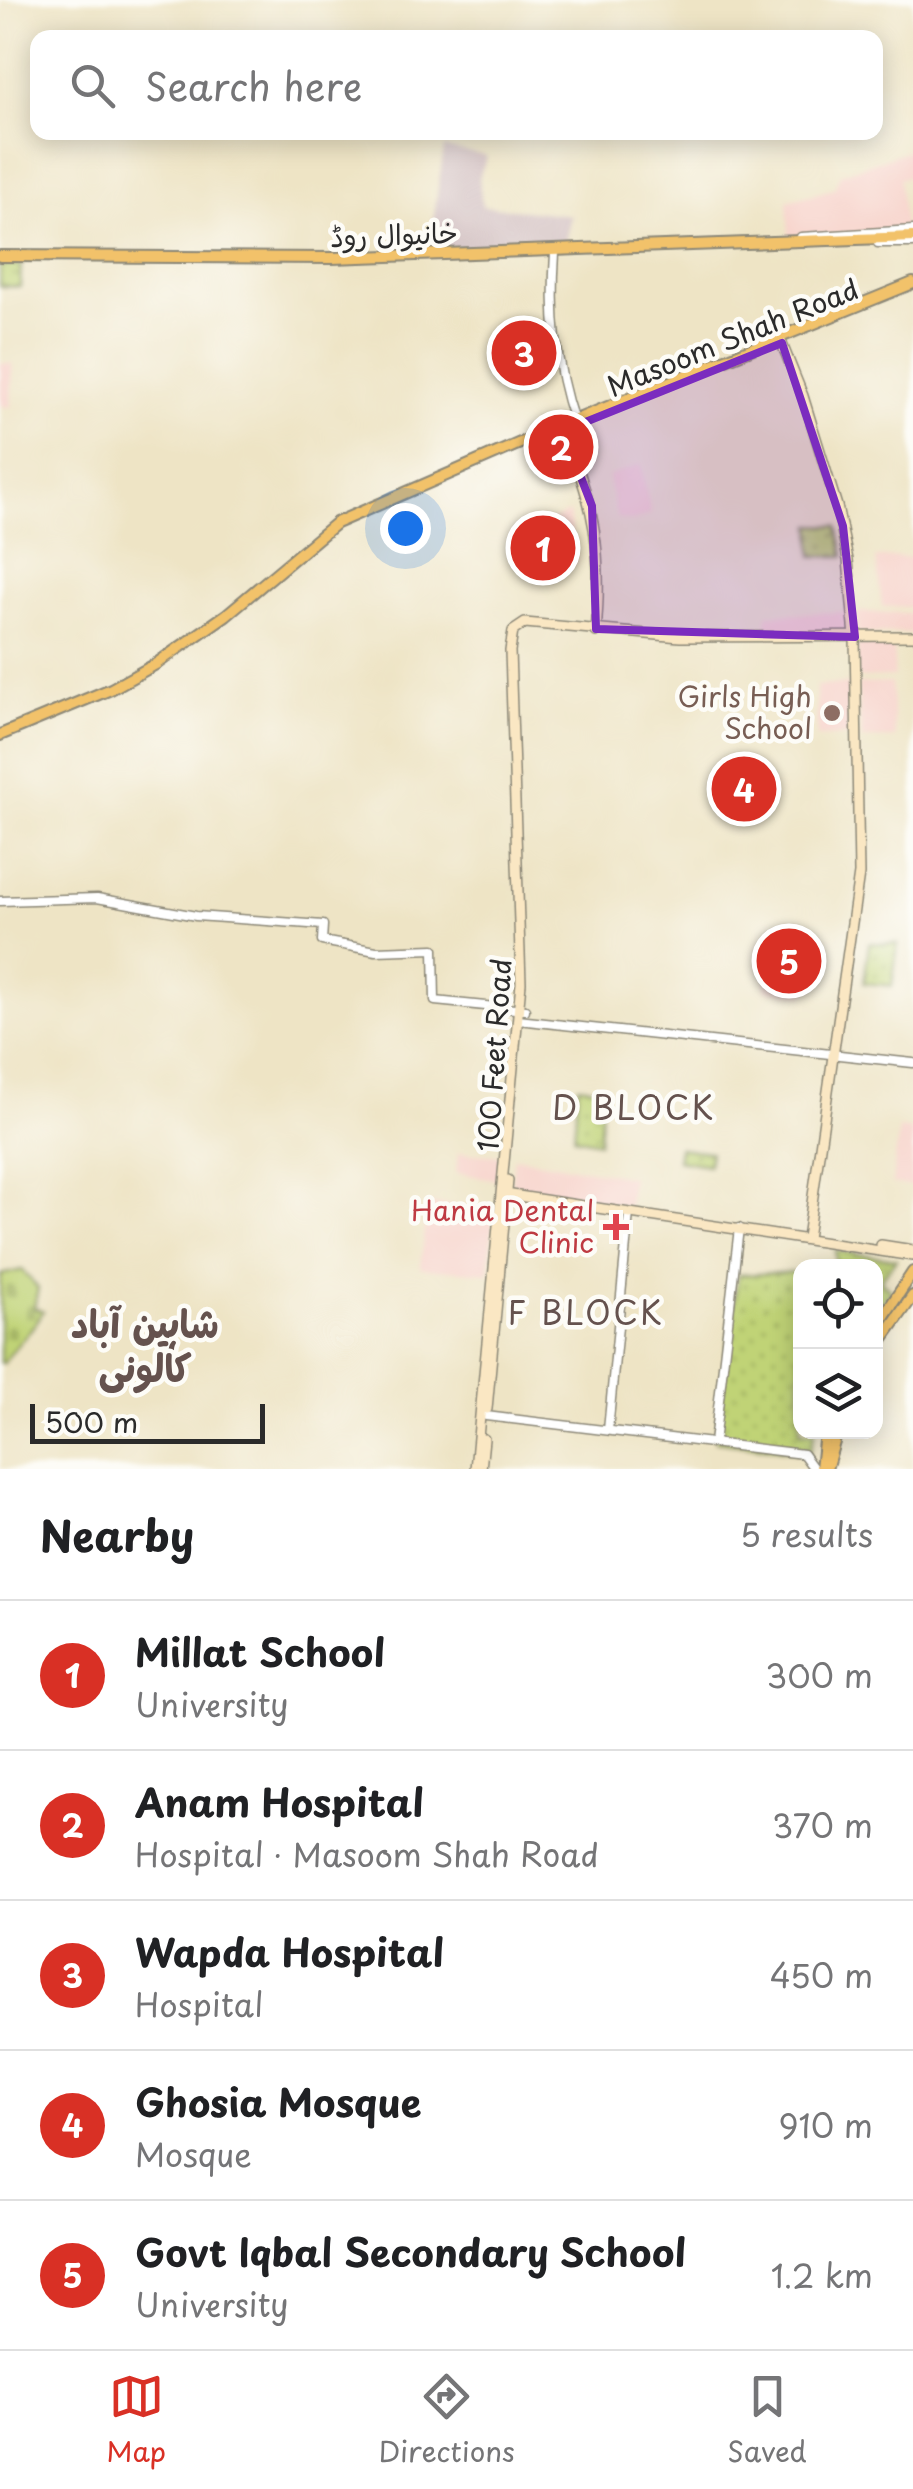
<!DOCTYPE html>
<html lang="en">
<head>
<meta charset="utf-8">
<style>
  body { margin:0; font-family:"Playpen Sans","Playpen Sans Arabic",sans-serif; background:#f2f2f2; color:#202124 }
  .controls { position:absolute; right:30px; bottom:30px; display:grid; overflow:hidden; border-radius:20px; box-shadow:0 5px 25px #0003 }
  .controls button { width:90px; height:90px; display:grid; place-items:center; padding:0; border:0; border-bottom:2px solid #e0e0e0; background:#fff; color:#202124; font:50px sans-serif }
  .scale { position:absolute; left:30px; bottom:25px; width:235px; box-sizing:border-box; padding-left:10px; border:5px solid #2b2b2b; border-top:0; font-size:28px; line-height:35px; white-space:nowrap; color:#2b2b2b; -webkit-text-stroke:8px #fdfcf7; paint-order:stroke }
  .you { position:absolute; left:405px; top:528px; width:35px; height:35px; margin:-25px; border:8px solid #fff; border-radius:50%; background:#1a73e8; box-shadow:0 0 0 15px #1a73e833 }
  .badge { display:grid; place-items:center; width:65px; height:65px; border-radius:50%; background:#d93025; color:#fff; font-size:32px; font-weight:700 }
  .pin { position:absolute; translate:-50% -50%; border:5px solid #fff; box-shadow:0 2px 10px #0006 }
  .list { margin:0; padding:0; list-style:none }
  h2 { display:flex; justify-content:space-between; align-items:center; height:130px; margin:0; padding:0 40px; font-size:42px }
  h2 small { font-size:32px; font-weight:400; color:#757577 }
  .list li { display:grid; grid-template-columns:65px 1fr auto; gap:30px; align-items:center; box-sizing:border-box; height:150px; padding:0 40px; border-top:2px solid #e0e0e0 }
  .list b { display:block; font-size:38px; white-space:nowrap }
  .list p { margin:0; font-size:32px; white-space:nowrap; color:#757577 }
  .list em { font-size:32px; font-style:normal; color:#757577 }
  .icon { flex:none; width:55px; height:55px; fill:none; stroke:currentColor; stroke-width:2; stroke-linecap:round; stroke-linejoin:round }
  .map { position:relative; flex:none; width:913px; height:1469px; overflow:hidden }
  .search { position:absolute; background:#fff; box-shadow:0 5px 25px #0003; left:30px; right:30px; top:30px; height:110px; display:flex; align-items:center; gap:25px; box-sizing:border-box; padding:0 35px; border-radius:20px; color:#757577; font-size:38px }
  .sheet { height:880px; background:#fff }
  nav { display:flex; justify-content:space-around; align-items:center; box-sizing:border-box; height:140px; border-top:2px solid #e0e0e0; background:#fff; font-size:28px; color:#757577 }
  nav a { display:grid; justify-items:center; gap:5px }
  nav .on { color:#d93025 }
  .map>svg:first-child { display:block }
  .built { fill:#f7d1c9 }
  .industrial { fill:#d2bfc1 }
  .green { fill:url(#green-dots); stroke:#767f50; stroke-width:2.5 }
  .cemetery { fill:url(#cemetery-stones); stroke:#767f50; stroke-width:2.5 }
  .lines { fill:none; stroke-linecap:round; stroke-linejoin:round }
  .tertiary-casing { stroke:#8c8878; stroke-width:11 }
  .secondary-casing { stroke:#8c8878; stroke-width:12 }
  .primary-casing { stroke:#8c8878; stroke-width:14 }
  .tertiary { stroke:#fff; stroke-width:8 }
  .secondary { stroke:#fae7c3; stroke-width:9 }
  .primary { stroke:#f2c26a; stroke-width:10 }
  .marked { fill:#7b2cbf; fill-opacity:0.2; stroke:#7b2cbf; stroke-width:8; stroke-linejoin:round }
  .education-dot { fill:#8d6e63; stroke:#fdfcf7; stroke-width:4 }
  .health-dot { fill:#e0444e; stroke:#fdfcf7; stroke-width:4 }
  .labels { text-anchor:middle; stroke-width:9; stroke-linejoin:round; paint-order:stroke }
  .street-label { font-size:28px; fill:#2b2b2b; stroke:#fdfcf7 }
  .education-label { font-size:28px; fill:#785e54; stroke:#fdfcf7; text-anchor:end }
  .health-label { font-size:28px; fill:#be3a42; stroke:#fdfcf7; text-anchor:end }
  .quarter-label { font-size:32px; letter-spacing:2.5px; fill:#65524e; stroke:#fdfcf7 }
  .district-label { font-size:38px; font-weight:bold; fill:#65524e; stroke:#fdfcf7 }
</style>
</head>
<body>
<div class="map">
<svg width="913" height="1469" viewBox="0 0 913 1469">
  <defs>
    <pattern id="green-dots" width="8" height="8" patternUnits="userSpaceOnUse" patternTransform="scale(2.5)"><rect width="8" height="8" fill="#c0d376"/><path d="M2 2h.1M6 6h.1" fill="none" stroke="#a5b566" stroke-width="1.8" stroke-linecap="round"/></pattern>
    <pattern id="cemetery-stones" width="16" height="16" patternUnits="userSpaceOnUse" patternTransform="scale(2.5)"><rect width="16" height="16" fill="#c0d376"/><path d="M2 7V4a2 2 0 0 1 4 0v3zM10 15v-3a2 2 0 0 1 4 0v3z" fill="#a5b566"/></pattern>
  </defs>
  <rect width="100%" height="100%" fill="#fdfcf7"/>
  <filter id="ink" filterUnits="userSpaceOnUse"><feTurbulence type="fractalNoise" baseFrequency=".01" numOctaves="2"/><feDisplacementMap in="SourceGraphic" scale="20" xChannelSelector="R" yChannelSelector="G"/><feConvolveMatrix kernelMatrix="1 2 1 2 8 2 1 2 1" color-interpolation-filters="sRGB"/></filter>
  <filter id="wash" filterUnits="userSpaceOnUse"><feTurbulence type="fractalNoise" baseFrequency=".0048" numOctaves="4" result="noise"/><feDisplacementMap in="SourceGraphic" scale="40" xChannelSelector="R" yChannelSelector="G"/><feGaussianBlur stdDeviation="2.25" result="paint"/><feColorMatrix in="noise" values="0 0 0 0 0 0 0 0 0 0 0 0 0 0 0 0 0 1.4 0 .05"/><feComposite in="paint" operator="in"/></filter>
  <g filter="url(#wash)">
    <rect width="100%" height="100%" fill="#eee4c5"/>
    <g class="built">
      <path d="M913,149V176L899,179L905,231L789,238L787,201L834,189L840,174Z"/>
      <path d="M0,363L13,364L11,407L0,406Z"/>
      <path d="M641,464L651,514L633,521L617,518L608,477Z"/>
      <path d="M569,513L577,564L514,558L509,538Z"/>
      <path d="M913,557V607H882L876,558Z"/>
      <path d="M853,612V634L767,636V614Z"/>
      <path d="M858,612L913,613V633L857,634Z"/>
      <path d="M857,644L894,645V677L858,678Z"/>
      <path d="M891,683L895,738L862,739L857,684Z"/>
      <path d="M849,684V736L817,737L816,686Z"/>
      <path d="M769,932H815L806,995L765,990Z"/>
      <path d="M899,1129L913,1131V1186L892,1184Z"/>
      <path d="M458,1153L501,1156L499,1180L456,1173Z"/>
      <path d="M514,1157L631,1177L628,1207L511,1189Z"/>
      <path d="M427,1204L494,1209L489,1273L420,1268Z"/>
    </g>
    <path class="industrial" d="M444,148L487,156L479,177L482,206L571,215L564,247L429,249Z"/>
    <g class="green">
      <path d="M0,265H21L20,287L0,286Z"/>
      <path d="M812,525L838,526L844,556H813Z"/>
      <path d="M869,943L898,944L892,986L864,983Z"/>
      <path d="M578,1086L603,1089L599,1142L574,1137Z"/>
      <path d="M679,1148L710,1152L708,1165L677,1160Z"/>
      <path d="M835,1251L896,1259L880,1280L891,1290L876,1311V1266H836Z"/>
      <path d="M800,1272V1432H815L809,1453L715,1441L738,1275Z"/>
    </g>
    <path class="cemetery" d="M22,1270L38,1288L34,1308L43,1311C33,1332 15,1343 4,1363H0V1275Z"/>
  </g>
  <g filter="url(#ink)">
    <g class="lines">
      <g class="tertiary-casing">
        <g id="tertiary">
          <path d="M801,237L913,230"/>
          <path d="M878,243H913"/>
          <path d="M555,253C551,311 555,365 574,421"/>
          <path d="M0,901L97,898L196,916L323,925L322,941L376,951L434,949L435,1001L525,1010"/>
          <path d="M518,1020L913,1063"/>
          <path d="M486,1416L803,1454L814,1469"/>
          <path d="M608,1430L629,1213"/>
          <path d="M714,1443L739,1228"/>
        </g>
      </g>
      <g class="secondary-casing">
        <g id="secondary">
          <path d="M780,339L803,396L837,506L848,560L855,637L859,874L807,1238"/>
          <path d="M563,431C595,504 603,553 596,632"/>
          <path d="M505,1194L913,1256"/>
          <path d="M881,1245L913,1250"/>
          <path d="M487,1409L508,1180"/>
          <path d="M475,1469L521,983L510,651L513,631L525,623L680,637L913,636"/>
          <path d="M481,1469L484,1439"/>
        </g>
      </g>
      <g class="primary-casing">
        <g id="primary">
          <path d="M0,256L332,258L913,237"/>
          <path d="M0,735L111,689L156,664L226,615L336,523L534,437L913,283"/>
          <path d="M876,1328L913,1272"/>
          <path d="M876,1348L913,1296"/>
          <path d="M821,1469L825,1432"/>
          <path d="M826,1469L837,1432"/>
        </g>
      </g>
      <use href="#tertiary" class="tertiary"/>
      <use href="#secondary" class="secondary"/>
      <use href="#primary" class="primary"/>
    </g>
  </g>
  <path class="marked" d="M782,343L843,526L855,637L596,629L592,506L563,431Z"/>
  <circle class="education-dot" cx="832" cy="713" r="10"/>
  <path class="health-dot" d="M611 1212h10v10h10v10h-10v10h-10v-10h-10v-10h10z"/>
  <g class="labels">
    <g class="street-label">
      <text transform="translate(394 235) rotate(-2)" y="10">خانیوال روڈ</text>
      <text transform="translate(733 338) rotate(-22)" y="10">Masoom Shah Road</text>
      <text transform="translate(495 1055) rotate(-86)" y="10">100 Feet Road</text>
    </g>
    <g class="education-label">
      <text x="812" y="707">Girls High<tspan x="812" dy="32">School</tspan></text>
    </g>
    <g class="health-label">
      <text x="594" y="1221">Hania Dental<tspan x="594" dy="32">Clinic</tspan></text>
    </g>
    <g class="quarter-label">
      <text x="634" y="1120">D BLOCK</text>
      <text x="586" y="1325">F BLOCK</text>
    </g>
    <g class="district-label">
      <text x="145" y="1338">شاہین آباد<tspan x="145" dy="44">کالونی</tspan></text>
    </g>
  </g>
</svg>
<div class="controls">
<button><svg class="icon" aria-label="locate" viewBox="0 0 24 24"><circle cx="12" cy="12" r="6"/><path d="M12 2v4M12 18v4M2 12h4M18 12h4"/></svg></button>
<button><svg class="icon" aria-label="layers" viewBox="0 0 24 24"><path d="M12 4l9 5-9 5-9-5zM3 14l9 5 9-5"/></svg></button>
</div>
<div class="scale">500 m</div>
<div class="you"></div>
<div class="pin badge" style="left:543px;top:548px">1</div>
<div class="pin badge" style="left:561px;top:447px">2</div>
<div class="pin badge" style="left:524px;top:353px">3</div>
<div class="pin badge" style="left:744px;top:789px">4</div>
<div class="pin badge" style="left:789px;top:961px">5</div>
<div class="search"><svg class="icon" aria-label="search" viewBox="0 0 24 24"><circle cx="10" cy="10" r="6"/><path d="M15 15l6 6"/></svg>Search here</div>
</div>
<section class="sheet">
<h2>Nearby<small>5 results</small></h2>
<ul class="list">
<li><span class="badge">1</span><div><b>Millat School</b><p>University</p></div><em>300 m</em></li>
<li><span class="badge">2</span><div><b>Anam Hospital</b><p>Hospital · Masoom Shah Road</p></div><em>370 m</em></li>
<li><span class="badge">3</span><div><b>Wapda Hospital</b><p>Hospital</p></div><em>450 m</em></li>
<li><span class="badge">4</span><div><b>Ghosia Mosque</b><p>Mosque</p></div><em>910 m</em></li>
<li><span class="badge">5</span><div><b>Govt Iqbal Secondary School</b><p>University</p></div><em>1.2 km</em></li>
</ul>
</section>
<nav>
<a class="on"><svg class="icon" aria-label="map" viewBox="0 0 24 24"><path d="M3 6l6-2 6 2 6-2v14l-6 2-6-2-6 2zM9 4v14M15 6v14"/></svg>Map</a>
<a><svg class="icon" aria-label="directions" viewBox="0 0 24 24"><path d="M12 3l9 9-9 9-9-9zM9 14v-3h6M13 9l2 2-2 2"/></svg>Directions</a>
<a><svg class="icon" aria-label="saved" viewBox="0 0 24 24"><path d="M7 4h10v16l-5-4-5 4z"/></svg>Saved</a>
</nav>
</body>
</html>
